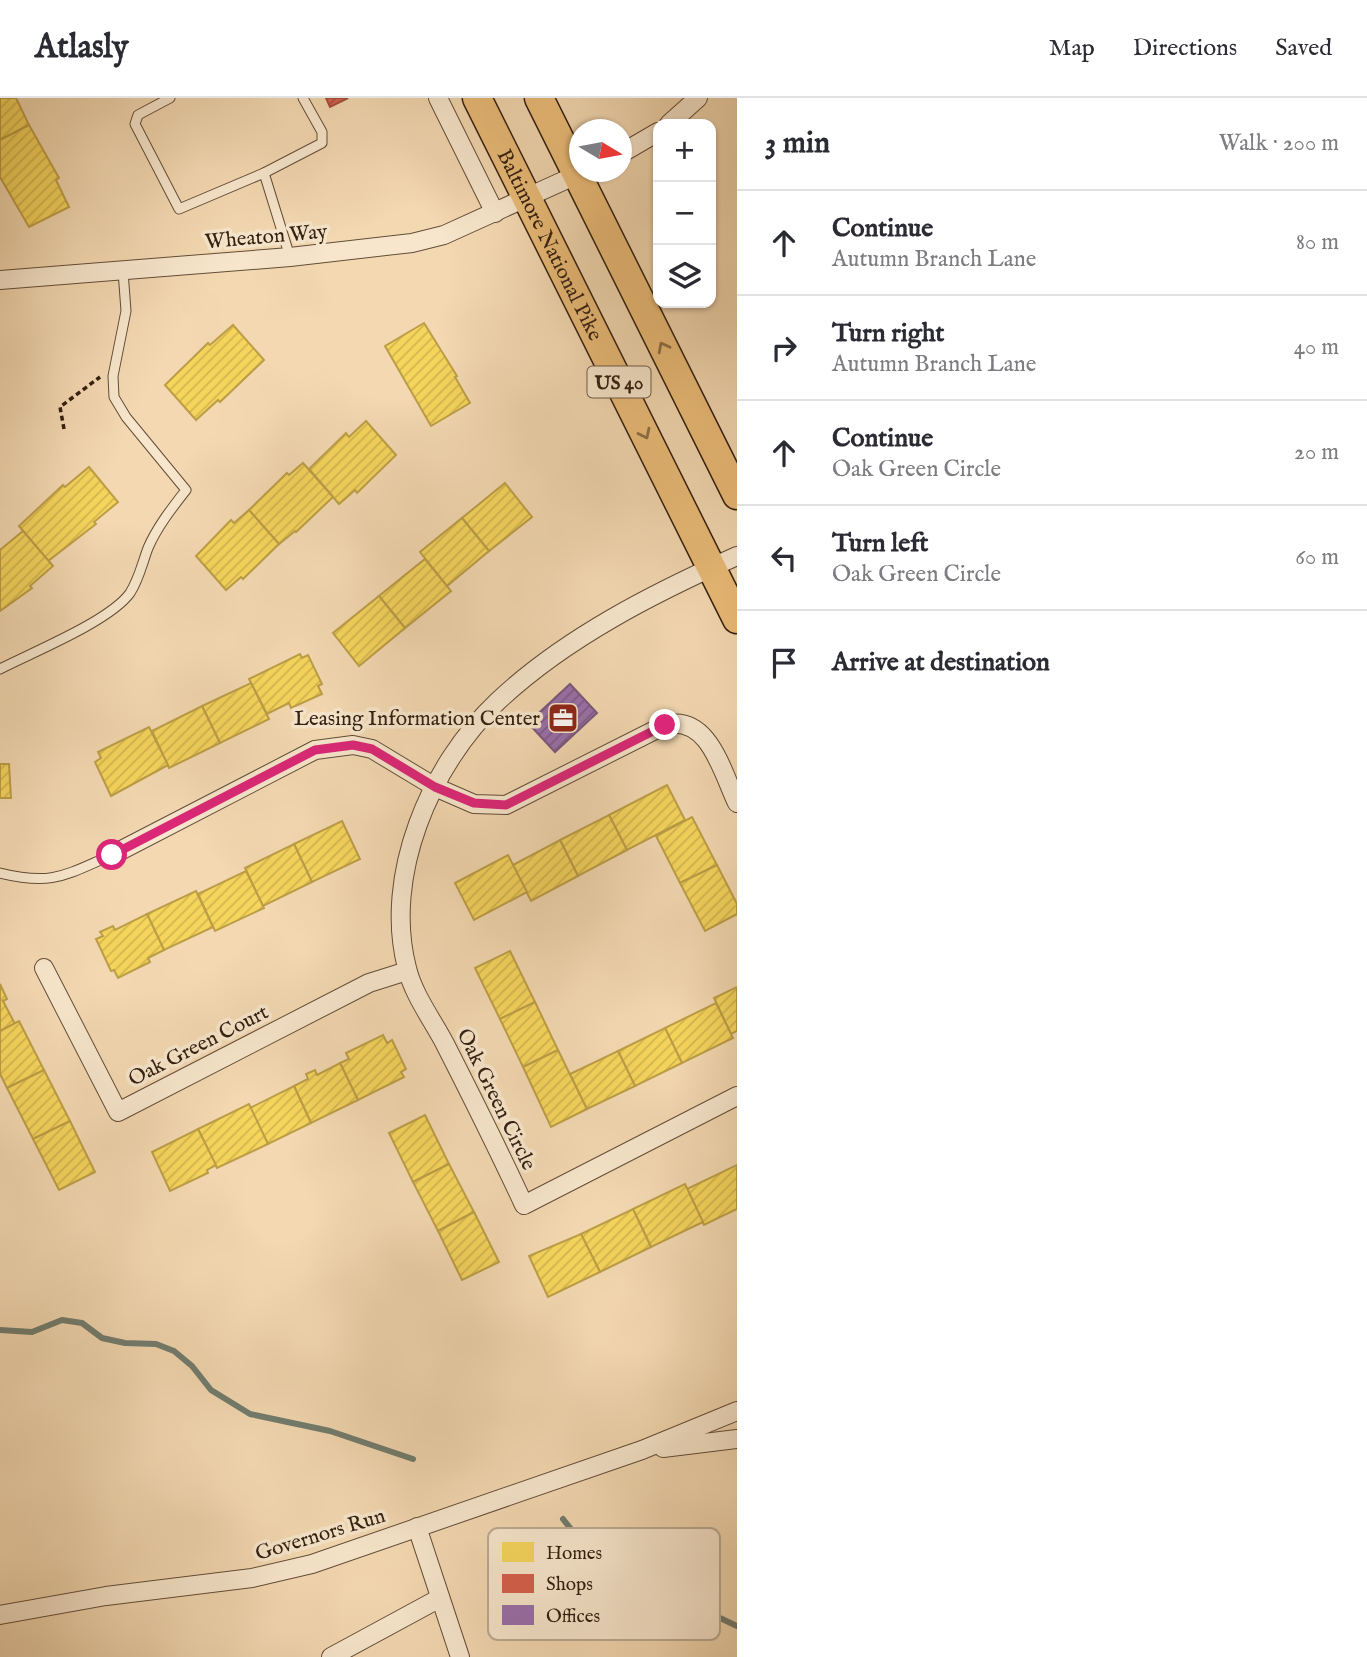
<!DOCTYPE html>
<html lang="en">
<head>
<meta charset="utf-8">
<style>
  body { margin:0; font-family:"IM FELL English",serif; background:#f2f2f3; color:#2b2b33 }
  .controls { position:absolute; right:21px; top:21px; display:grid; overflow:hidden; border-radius:14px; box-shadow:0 2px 5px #0004 }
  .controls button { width:63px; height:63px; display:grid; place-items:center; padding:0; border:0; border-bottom:2px solid #e1e1e2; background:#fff; color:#2b2b33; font:35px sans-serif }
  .compass { position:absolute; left:569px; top:21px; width:63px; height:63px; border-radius:50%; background:#fff; box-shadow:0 2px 5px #0004; rotate:100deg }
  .stop { position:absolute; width:21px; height:21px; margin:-16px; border:5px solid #db2777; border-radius:50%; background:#fff }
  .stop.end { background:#db2777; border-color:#fff; box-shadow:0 2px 7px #0008 }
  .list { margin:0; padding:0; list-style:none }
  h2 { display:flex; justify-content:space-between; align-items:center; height:91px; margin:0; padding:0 28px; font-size:30px }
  h2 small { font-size:23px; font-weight:400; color:#7c7c81 }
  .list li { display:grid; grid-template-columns:46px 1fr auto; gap:21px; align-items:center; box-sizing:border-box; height:105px; padding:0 28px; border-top:2px solid #e1e1e2 }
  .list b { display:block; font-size:26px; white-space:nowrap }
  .list p { margin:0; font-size:23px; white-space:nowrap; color:#7c7c81 }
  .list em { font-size:23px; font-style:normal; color:#7c7c81 }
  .icon { flex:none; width:38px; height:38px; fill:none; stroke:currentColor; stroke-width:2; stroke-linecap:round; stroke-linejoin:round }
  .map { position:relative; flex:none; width:737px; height:1559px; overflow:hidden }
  header { display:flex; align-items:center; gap:42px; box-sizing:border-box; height:98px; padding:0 35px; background:#fff; border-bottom:2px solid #e1e1e2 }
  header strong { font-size:33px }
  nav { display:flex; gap:38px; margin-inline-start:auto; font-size:24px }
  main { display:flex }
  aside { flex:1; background:#fff }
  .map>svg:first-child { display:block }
  .homes { fill:url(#homes-hatch); stroke:#bc9e46; stroke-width:2 }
  .shops { fill:url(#shops-hatch); stroke:#a54c3b; stroke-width:2 }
  .offices { fill:url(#offices-hatch); stroke:#7a587d; stroke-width:2 }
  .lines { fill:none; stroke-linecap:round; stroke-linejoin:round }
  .stream { stroke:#717c6e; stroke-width:6 }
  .lane-casing { stroke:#634d39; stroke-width:11 }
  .street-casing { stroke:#634d39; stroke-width:20 }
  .primary-casing { stroke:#331f11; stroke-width:31 }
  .path { stroke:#331f11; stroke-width:3.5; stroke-dasharray:5 3.5; stroke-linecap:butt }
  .lane { stroke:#f7e6cc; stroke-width:9 }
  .street { stroke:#f7e6cc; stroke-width:18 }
  .primary { stroke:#eabc78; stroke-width:28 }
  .oneway { stroke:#8e6e44 }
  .route { stroke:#db2777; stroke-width:9 }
  .labels { text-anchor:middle; stroke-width:7; stroke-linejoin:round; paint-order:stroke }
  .shield { fill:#f7e6cc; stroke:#6e5b49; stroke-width:2 }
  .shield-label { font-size:19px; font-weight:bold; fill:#331f11 }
  .street-label { font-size:21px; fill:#331f11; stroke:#f7e6cc }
  .poi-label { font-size:21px; fill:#331f11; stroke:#f7e6cc; text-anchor:end }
  .key { fill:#f7e6cc; stroke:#bcaa94; stroke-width:2 }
  .key-label { font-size:19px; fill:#331f11 }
</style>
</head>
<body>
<header>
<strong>Atlasly</strong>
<nav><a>Map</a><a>Directions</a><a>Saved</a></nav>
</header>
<main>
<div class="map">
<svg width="737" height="1559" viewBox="0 0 737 1559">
  <defs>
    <pattern id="homes-hatch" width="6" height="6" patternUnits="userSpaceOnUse" patternTransform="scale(1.75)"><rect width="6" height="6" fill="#f6d55c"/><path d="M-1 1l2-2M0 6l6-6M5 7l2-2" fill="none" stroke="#d3b64f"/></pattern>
    <pattern id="shops-hatch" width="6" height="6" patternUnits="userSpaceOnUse" patternTransform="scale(1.75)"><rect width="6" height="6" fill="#d6604d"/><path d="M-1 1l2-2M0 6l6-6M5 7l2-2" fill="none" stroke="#ae4f3f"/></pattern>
    <pattern id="offices-hatch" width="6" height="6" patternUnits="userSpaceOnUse" patternTransform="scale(1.75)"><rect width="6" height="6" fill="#9970ab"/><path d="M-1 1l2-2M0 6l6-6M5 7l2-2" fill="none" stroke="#7d5b8a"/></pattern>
  </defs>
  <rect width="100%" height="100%" fill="#f3d8b1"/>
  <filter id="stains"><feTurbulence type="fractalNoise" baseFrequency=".00286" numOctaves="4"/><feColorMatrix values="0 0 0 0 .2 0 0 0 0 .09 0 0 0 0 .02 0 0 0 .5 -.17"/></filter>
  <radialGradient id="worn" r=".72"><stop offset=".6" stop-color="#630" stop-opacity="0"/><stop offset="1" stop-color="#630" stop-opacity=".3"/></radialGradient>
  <g class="homes">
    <path d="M0,0H16L29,27L0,42Z"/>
    <path d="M29,27L59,80L56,82L69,109L29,129L0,79V42Z"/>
    <path d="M424,225L457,278L455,279L470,305L431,328L385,248Z"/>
    <path d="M233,227L264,262L220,304L218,302L196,322L165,287L208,245L210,247Z"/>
    <path d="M366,323L396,357L357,395L355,392L339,406L309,371L346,335L349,339Z"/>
    <path d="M303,365L333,399L296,434L295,433L279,446L249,412L287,375L289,377Z"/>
    <path d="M89,369L118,404L94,424L96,426L48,463L19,428L63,387L65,389Z"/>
    <path d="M505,385L532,419L489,453L462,420Z"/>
    <path d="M249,412L279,446L243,481L241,479L226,492L196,458L231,422L234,425Z"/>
    <path d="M462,420L489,453L447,488L420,454Z"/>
    <path d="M23,433L53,468L30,488L32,490L0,513V452Z"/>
    <path d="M425,461L451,493L405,530L379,498Z"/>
    <path d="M379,498L405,530L359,568L333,535Z"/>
    <path d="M300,556L302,560L308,557L322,586L318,588L322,596L291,610L289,605L267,616L249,581Z"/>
    <path d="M251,585L269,621L220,645L202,608Z"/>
    <path d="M202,608L220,645L169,670L152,633Z"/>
    <path d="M149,629L168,667L111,698L95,664L101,660L98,654Z"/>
    <path d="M0,666H9L11,700H0Z"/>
    <path d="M667,687L685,722L627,752L609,717Z"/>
    <path d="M609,717L627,752L578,778L560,742Z"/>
    <path d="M692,719L717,767L680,785L656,738Z"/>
    <path d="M342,723L360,761L312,784L294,746Z"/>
    <path d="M560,742L578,778L531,803L513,767Z"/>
    <path d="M294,746L312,784L263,808L245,770Z"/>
    <path d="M508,757L527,794L474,822L455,785Z"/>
    <path d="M717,767L737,806V816L705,833L680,785Z"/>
    <path d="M246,773L264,810L215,833L198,796Z"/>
    <path d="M196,793L213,829L164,852L147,816Z"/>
    <path d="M147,816L164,852L148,860L150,864L118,880L114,872L111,873L96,841L103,838L100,834L113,828L115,832Z"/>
    <path d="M510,853L535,904L500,921L475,870Z"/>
    <path d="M0,886L7,901L3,903L15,926L0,933Z"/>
    <path d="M737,889V933L731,936L714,900Z"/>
    <path d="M535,904L558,952L523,969L500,921Z"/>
    <path d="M716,905L733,940L682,965L665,930Z"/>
    <path d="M19,923L44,972L7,990L0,976V933Z"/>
    <path d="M665,930L682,965L635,988L618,953Z"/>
    <path d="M383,937L387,945L392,942L406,971L401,974L404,979L358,1002L340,965L349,961L346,955Z"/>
    <path d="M558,952L587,1011L551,1029L523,969Z"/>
    <path d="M618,953L635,988L587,1011L570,976Z"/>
    <path d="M340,965L358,1002L311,1025L294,988L308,981L306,976L315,972L317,977Z"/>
    <path d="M44,972L70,1023L33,1041L7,990Z"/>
    <path d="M294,988L311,1025L268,1046L250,1010Z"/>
    <path d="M249,1006L268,1046L217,1070L198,1031Z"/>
    <path d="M425,1017L449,1066L413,1084L389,1035Z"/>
    <path d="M70,1023L95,1074L59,1092L33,1041Z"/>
    <path d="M198,1031L216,1067L207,1072L208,1075L170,1093L152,1054Z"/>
    <path d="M449,1066L474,1114L438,1133L413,1084Z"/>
    <path d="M737,1067V1111L704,1127L687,1091Z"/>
    <path d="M685,1086L703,1124L651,1149L633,1111Z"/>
    <path d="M633,1111L651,1149L600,1174L581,1136Z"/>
    <path d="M474,1114L499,1164L462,1182L438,1133Z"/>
    <path d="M581,1136L600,1174L548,1199L529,1158Z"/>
  </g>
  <path class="shops" d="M326,0H348L330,9Z"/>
  <path class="offices" d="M570,586L597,615L555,654L528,625Z"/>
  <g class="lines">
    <g class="stream">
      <path d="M0,1232L32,1234L62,1222L82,1225L102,1240L125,1245L156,1246L174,1253L192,1268L211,1292L250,1316L330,1333L413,1361"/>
      <path d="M563,1421L589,1454L607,1471L631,1483L657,1490L737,1528"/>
    </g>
    <g class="lane-casing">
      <g id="lane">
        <path d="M170,0L138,17L135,26L179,111L264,75L322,45V34L303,0"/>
        <path d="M264,75L290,159"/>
        <path d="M0,571C33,554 110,523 130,495C139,481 142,466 148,450C157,429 172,410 186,392L126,319L114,299L113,278L126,213L123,173"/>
        <path d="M0,775C53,788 65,777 112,757"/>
      </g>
    </g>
    <g class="street-casing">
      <g id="street">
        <path d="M438,0L495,115"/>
        <path d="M669,26L698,0"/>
        <path d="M622,55L658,34"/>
        <path d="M0,182L290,159L412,145L444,137L583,74"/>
        <path d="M737,458C654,495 565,540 498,603C430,667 383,778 407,870C413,896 433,923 445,946C472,999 499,1053 524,1107L737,998"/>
        <path d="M112,757L315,652L353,647L372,651L435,689L474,706L506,707L665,627C709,616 722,674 737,705"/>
        <path d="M44,870L118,1014L369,885L407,873"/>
        <path d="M663,1350L737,1341"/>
        <path d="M417,1429L460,1559"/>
        <path d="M0,1517L106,1498L252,1480L312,1466L642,1352L737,1313"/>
        <path d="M331,1559L440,1500"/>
      </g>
    </g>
    <g class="primary-casing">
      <g id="primary">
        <path id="s1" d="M477,0L737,521"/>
        <path d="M539,0L737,397"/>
      </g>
    </g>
    <path class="path" d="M64,331L60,309L100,279"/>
    <use href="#lane" class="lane"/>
    <use href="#street" class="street"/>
    <use href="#primary" class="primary"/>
  </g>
  <defs><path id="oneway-chevron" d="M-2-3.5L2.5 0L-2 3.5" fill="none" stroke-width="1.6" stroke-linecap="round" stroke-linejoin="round" transform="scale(1.75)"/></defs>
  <g class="oneway">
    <use href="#oneway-chevron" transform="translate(663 249) rotate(-117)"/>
    <use href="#oneway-chevron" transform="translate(645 336) rotate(64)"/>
  </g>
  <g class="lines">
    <path class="route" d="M112,757L315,652L353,647L372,651L435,689L474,705L506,707L665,627"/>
  </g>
  <defs>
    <g id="office-square" transform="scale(1.575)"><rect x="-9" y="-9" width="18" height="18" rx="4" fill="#8f2418" stroke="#f7e6cc"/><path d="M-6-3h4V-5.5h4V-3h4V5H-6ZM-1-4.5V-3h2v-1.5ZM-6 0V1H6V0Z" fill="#fff"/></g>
  </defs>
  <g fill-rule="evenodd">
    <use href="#office-square" x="563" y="620"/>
  </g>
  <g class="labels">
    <rect class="shield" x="587.5" y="268.5" width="63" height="31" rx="5"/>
    <g class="shield-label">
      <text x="619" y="291">US 40</text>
    </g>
    <g class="street-label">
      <text transform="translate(266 138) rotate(-5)" y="7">Wheaton Way</text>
      <text dy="7" stroke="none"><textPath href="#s1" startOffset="164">Baltimore National Pike</textPath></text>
      <text transform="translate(198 947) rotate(-27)" y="7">Oak Green Court</text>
      <text transform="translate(497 1001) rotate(64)" y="7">Oak Green Circle</text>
      <text transform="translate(320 1436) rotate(-17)" y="7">Governors Run</text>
    </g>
    <g class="poi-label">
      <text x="540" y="627">Leasing Information Center</text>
    </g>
  </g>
  <rect x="488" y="1430" width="232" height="112" rx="10" class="key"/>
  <rect x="502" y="1444" width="32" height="20" fill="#f6d55c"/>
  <rect x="502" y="1476" width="32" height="19" fill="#d6604d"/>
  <rect x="502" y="1507" width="32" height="20" fill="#9970ab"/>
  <g class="key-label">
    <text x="546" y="1461">Homes</text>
    <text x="546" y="1492">Shops</text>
    <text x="546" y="1524">Offices</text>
  </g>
  <rect width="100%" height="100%" filter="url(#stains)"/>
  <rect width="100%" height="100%" fill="url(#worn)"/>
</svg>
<div class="controls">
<button>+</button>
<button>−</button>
<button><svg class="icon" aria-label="layers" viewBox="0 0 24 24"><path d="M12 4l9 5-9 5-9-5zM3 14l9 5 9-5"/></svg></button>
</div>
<svg class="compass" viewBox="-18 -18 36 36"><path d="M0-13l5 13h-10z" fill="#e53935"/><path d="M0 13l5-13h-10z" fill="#7c7c81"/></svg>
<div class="stop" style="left:112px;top:757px"></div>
<div class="stop end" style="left:665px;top:627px"></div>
</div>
<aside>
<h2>3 min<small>Walk · 200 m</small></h2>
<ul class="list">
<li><svg class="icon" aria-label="ahead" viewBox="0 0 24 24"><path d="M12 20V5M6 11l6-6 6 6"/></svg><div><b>Continue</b><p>Autumn Branch Lane</p></div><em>80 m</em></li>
<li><svg class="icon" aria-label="right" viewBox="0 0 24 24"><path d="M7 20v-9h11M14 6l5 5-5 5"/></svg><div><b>Turn right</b><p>Autumn Branch Lane</p></div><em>40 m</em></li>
<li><svg class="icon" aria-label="ahead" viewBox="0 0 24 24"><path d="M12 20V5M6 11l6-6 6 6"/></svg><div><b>Continue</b><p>Oak Green Circle</p></div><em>20 m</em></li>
<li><svg class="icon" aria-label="left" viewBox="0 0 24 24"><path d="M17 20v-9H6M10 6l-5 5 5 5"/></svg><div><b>Turn left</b><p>Oak Green Circle</p></div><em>60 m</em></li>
<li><svg class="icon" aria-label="arrive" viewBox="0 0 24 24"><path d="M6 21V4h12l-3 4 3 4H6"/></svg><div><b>Arrive at destination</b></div></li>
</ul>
</aside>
</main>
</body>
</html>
